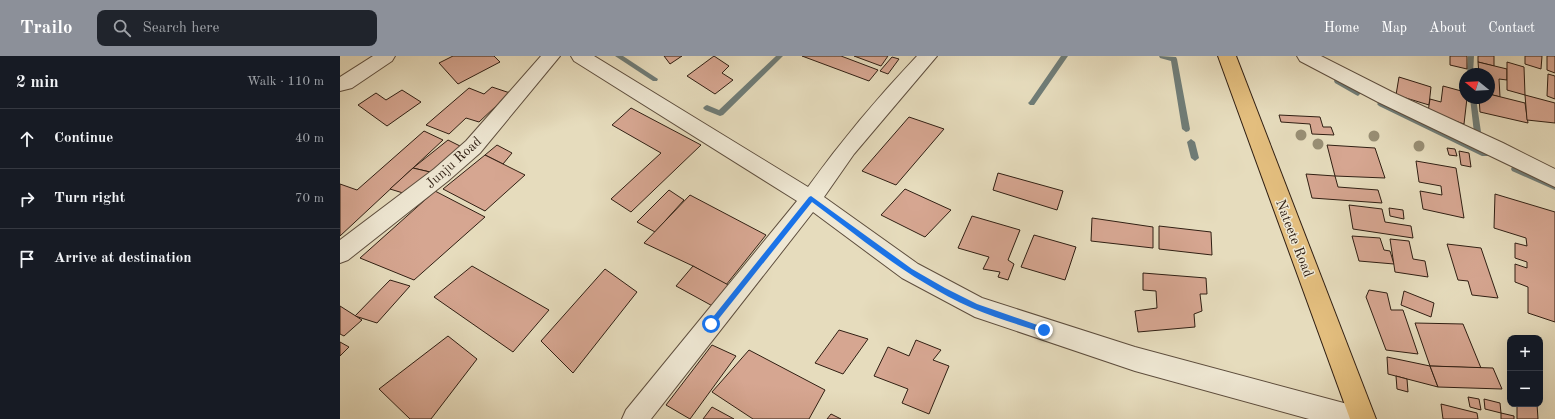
<!DOCTYPE html>
<html lang="en">
<head>
<meta charset="utf-8">
<style>
  body { margin:0; font-family:"Old Standard TT",serif; background:#20242c; color:#f1f3f6 }
  .controls { position:absolute; right:12px; bottom:12px; display:grid; overflow:hidden; border-radius:8px; box-shadow:0 4px 16px #0002 }
  .controls button { width:36px; height:36px; display:grid; place-items:center; padding:0; border:0; border-bottom:1px solid #363941; background:#171b24; color:#f1f3f6; font:20px sans-serif }
  .compass { position:absolute; left:1119px; top:12px; width:36px; height:36px; border-radius:50%; background:#171b24; box-shadow:0 4px 16px #0002; rotate:288deg }
  .stop { position:absolute; width:12px; height:12px; margin:-9px; border:3px solid #1a73e8; border-radius:50%; background:#fff }
  .stop.end { background:#1a73e8; border-color:#fff; box-shadow:0 1px 4px #0008 }
  .list { margin:0; padding:0; list-style:none }
  h2 { display:flex; justify-content:space-between; align-items:center; height:52px; margin:0; padding:0 16px; font-size:17px }
  h2 small { font-size:13px; font-weight:400; color:#9ea1a6 }
  .list li { display:grid; grid-template-columns:26px 1fr auto; gap:12px; align-items:center; box-sizing:border-box; height:60px; padding:0 16px; border-top:1px solid #363941 }
  .list b { display:block; font-size:15px; white-space:nowrap }
  .list em { font-size:13px; font-style:normal; color:#9ea1a6 }
  .icon { flex:none; width:22px; height:22px; fill:none; stroke:currentColor; stroke-width:2; stroke-linecap:round; stroke-linejoin:round }
  .map { position:relative; flex:none; width:1215px; height:363px; overflow:hidden }
  header { display:flex; align-items:center; gap:24px; box-sizing:border-box; height:56px; padding:0 20px; background:#8c9099; color:#fff }
  header strong { font-size:19px }
  nav { display:flex; gap:22px; margin-inline-start:auto; font-size:14px }
  .search { width:280px; height:36px; background:#20242c; display:flex; align-items:center; gap:10px; box-sizing:border-box; padding:0 14px; border-radius:8px; color:#9ea1a6; font-size:15px }
  main { display:flex }
  aside { flex:1; background:#171b24 }
  .map>svg:first-child { display:block }
  .lines { fill:none; stroke-linecap:round; stroke-linejoin:round }
  .stream { fill:#6f7c77; fill-rule:evenodd }
  .building { fill:#d6a691; stroke:#301f13 }
  .minor-casing { stroke:#5e4e3e; stroke-width:2 }
  .major-casing { stroke:#301f13; stroke-width:2 }
  .minor { fill:#efe8d4; fill-rule:evenodd }
  .major { fill:#e3be7e; fill-rule:evenodd }
  .tree { fill:#988e74 }
  .route { fill:#1a73e8 }
  .labels { text-anchor:middle; stroke-width:3; stroke-linejoin:round; paint-order:stroke }
  .street-label { font-size:14px; fill:#301f13; stroke:#efe8d4 }
</style>
</head>
<body>
<header>
<strong>Trailo</strong>
<div class="search"><svg class="icon" aria-label="search" viewBox="0 0 24 24"><circle cx="10" cy="10" r="6"/><path d="M15 15l6 6"/></svg>Search here</div>
<nav><a>Home</a><a>Map</a><a>About</a><a>Contact</a></nav>
</header>
<main>
<aside>
<h2>2 min<small>Walk · 110 m</small></h2>
<ul class="list">
<li><svg class="icon" aria-label="ahead" viewBox="0 0 24 24"><path d="M12 20V5M6 11l6-6 6 6"/></svg><div><b>Continue</b></div><em>40 m</em></li>
<li><svg class="icon" aria-label="right" viewBox="0 0 24 24"><path d="M7 20v-9h11M14 6l5 5-5 5"/></svg><div><b>Turn right</b></div><em>70 m</em></li>
<li><svg class="icon" aria-label="arrive" viewBox="0 0 24 24"><path d="M6 21V4h12l-3 4 3 4H6"/></svg><div><b>Arrive at destination</b></div></li>
</ul>
</aside>
<div class="map">
<svg width="1215" height="363" viewBox="0 0 1215 363">
  <rect width="100%" height="100%" fill="#e6dcbd"/>
  <filter id="stains"><feTurbulence type="fractalNoise" baseFrequency=".005" numOctaves="4"/><feColorMatrix values="0 0 0 0 .2 0 0 0 0 .09 0 0 0 0 .02 0 0 0 .5 -.17"/></filter>
  <radialGradient id="worn" r=".72"><stop offset=".6" stop-color="#630" stop-opacity="0"/><stop offset="1" stop-color="#630" stop-opacity=".3"/></radialGradient>
  <g class="lines">
    <g class="stream">
      <path d="M275,0H283L318,23L317,25H313Z"/>
      <path d="M436,0H443L383,59L380,60L365,54L363,52L365,50L367,49L379,54Z"/>
      <path d="M721,0H728L694,49H690L688,47L690,45Z"/>
      <path d="M819,0L836,1L837,3L850,73L849,75L846,76L842,73L831,5L820,2Z"/>
      <path d="M1128,0H1134L1133,18H1127Z"/>
      <path d="M995,23H999L1021,37L1018,40L1016,39L995,27L994,25Z"/>
      <path d="M1130,42H1136L1141,76L1148,82L1147,84H1141L1134,77Z"/>
      <path d="M1041,45L1148,96L1149,98L1148,100H1142L1039,50L1037,48L1039,46Z"/>
      <path d="M851,83L855,86L859,102L855,105L851,102L847,86Z"/>
      <path d="M1175,110L1215,128V134L1172,115L1171,113L1172,111Z"/>
    </g>
  </g>
  <g class="building">
    <path d="M113,0H154L160,6L118,28L99,7Z"/>
    <path d="M324,0H342L330,8Z"/>
    <path d="M374,0L389,10L382,17L393,24L375,38L347,20Z"/>
    <path d="M462,0H501L538,14L529,25Z"/>
    <path d="M514,0H548L541,10Z"/>
    <path d="M1110,0H1127V13L1110,9Z"/>
    <path d="M1138,0H1154V10L1138,6Z"/>
    <path d="M1185,0H1202L1201,13L1185,8Z"/>
    <path d="M1207,0H1215V17L1207,14Z"/>
    <path d="M552,1L559,3L548,18L540,15Z"/>
    <path d="M1138,6L1167,13V24L1159,23L1160,41L1149,38V18H1139Z"/>
    <path d="M1167,6L1184,11L1185,39L1167,34Z"/>
    <path d="M1208,18L1215,20V43L1207,40Z"/>
    <path d="M1059,21L1091,31L1089,49L1056,39Z"/>
    <path d="M1103,30L1125,36V42H1127L1124,68L1088,56L1090,43L1101,46Z"/>
    <path d="M152,31L170,37L139,66L126,62L109,78L86,69L129,32L144,38Z"/>
    <path d="M62,34L81,46L47,70L18,49L36,37L46,44Z"/>
    <path d="M1149,38L1185,47L1188,67L1140,56L1139,42H1149Z"/>
    <path d="M1185,39L1215,47V67L1187,64Z"/>
    <path d="M291,52L361,89L291,156L271,143L321,97L272,69Z"/>
    <path d="M939,59L980,61L983,71H991L994,79L972,78L970,68L941,66Z"/>
    <path d="M569,61L604,73L556,129L522,115Z"/>
    <path d="M84,75L103,84L0,180V128L17,134Z"/>
    <path d="M108,84L122,91L90,116L73,112Z"/>
    <path d="M157,89L172,97L163,108L145,99Z"/>
    <path d="M987,89L1035,92L1045,122L995,120Z"/>
    <path d="M1107,92L1115,93L1117,100L1109,99Z"/>
    <path d="M1119,95L1129,97L1131,111L1121,109Z"/>
    <path d="M145,99L185,119L145,155L103,133Z"/>
    <path d="M1076,105L1116,112L1124,162L1083,153L1080,135L1102,139L1101,130L1079,126Z"/>
    <path d="M73,112L90,116L63,137L50,133Z"/>
    <path d="M658,117L723,135L717,154L653,134Z"/>
    <path d="M966,118L995,120L998,131L1038,134L1042,147L972,142Z"/>
    <path d="M565,133L611,154L585,181L541,159Z"/>
    <path d="M329,134L344,144L315,176L297,166Z"/>
    <path d="M95,135L145,161L74,224L20,202Z"/>
    <path d="M1155,138L1215,156V266L1188,257V231L1175,226V208L1187,212V206L1175,202V187L1187,190L1186,182L1154,172Z"/>
    <path d="M350,139L426,179L386,229L353,210L304,187Z"/>
    <path d="M1009,149L1042,153L1045,166L1071,170L1073,182L1013,173Z"/>
    <path d="M1049,152L1063,154L1064,163L1050,160Z"/>
    <path d="M632,160L680,174L668,204L674,208L668,224L658,221L660,216L643,213L649,201L618,192Z"/>
    <path d="M752,162L813,171V192L751,185Z"/>
    <path d="M819,170L871,176L872,199L819,193Z"/>
    <path d="M694,179L736,191L725,224L681,211Z"/>
    <path d="M1012,180L1040,182L1044,194L1050,195L1054,208L1019,205Z"/>
    <path d="M1050,183L1069,185L1073,203L1085,205L1088,221L1055,216Z"/>
    <path d="M1107,188L1141,192L1158,242L1132,239L1128,225L1118,224Z"/>
    <path d="M132,210L209,254L173,296L94,241Z"/>
    <path d="M353,210L394,232L378,253L336,230Z"/>
    <path d="M265,213L297,236L233,317L201,285Z"/>
    <path d="M803,217L866,222L867,238H860L862,255L854,258L855,271L798,276L795,255L817,252L816,235L803,234Z"/>
    <path d="M50,224L70,230L37,267L15,260Z"/>
    <path d="M1029,234L1047,237L1051,254H1063L1078,298L1046,294L1026,241Z"/>
    <path d="M1064,235L1094,247L1091,261L1061,249Z"/>
    <path d="M0,250L22,264L4,280L0,278Z"/>
    <path d="M1075,267L1123,268L1141,312L1090,310Z"/>
    <path d="M499,274L528,283L503,318L475,307Z"/>
    <path d="M108,280L137,303L91,363H70L39,333Z"/>
    <path d="M576,284L601,294L593,304L609,310L589,358L562,347L568,333L534,320L548,291L569,300Z"/>
    <path d="M0,286L9,291L0,300Z"/>
    <path d="M372,289L396,300L350,363L326,349Z"/>
    <path d="M409,294L485,334L469,363H413L372,336Z"/>
    <path d="M1047,301L1090,310L1098,331L1048,318Z"/>
    <path d="M1090,310L1153,312L1162,333L1098,331Z"/>
    <path d="M1056,320L1067,323L1068,336L1057,333Z"/>
    <path d="M1128,341L1139,343L1141,354L1130,351Z"/>
    <path d="M1144,343L1160,347L1161,357L1145,353Z"/>
    <path d="M1101,348L1137,357L1138,363H1103Z"/>
    <path d="M1177,348H1197L1198,363H1177Z"/>
    <path d="M372,351L394,363H363Z"/>
    <path d="M1161,357L1174,360V363H1161Z"/>
    <path d="M491,358L501,363H487Z"/>
  </g>
  <g class="lines">
    <g class="minor-casing">
      <g id="minor">
        <path d="M33,0H55L52,5L12,32L0,35V21Z"/>
        <path d="M201,0H220L140,97L108,125L8,204L0,207V184L94,113L126,85Z"/>
        <path d="M231,0H254L468,131C502,84 538,41 577,0H597L514,98L484,141L578,208L642,242L795,291L1015,350L1024,354L1028,363H969L795,315L635,261L562,222L473,156L311,363H282L286,354L457,145L234,5Z"/>
        <path d="M957,0H981L1052,36L1163,87L1215,113V131L1038,46L960,5Z"/>
      </g>
    </g>
    <g class="major-casing">
      <path id="major" d="M878,0H896L1036,363H1010Z"/>
    </g>
    <use href="#minor" class="minor"/>
    <use href="#major" class="major"/>
  </g>
  <g class="tree">
    <circle cx="961" cy="79" r="5.5"/>
    <circle cx="1034" cy="80" r="5.5"/>
    <circle cx="978" cy="88" r="5.5"/>
    <circle cx="1079" cy="90" r="5.5"/>
  </g>
  <path class="route" d="M471,140L572,213L605,232L637,248L706,272V276L704,277C680,269 655,262 632,252C573,226 523,184 472,146L373,270H369V266L469,141Z"/>
  <g class="labels">
    <g class="street-label">
      <text transform="translate(113 106) rotate(-42)" y="5">Junju Road</text>
      <text transform="translate(955 182) rotate(69)" y="5">Nateete Road</text>
    </g>
  </g>
  <rect width="100%" height="100%" filter="url(#stains)"/>
  <rect width="100%" height="100%" fill="url(#worn)"/>
</svg>
<div class="controls">
<button>+</button>
<button>−</button>
</div>
<svg class="compass" viewBox="-18 -18 36 36"><path d="M0-13l5 13h-10z" fill="#e53935"/><path d="M0 13l5-13h-10z" fill="#9ea1a6"/></svg>
<div class="stop" style="left:371px;top:268px"></div>
<div class="stop end" style="left:704px;top:274px"></div>
</div>
</main>
</body>
</html>
